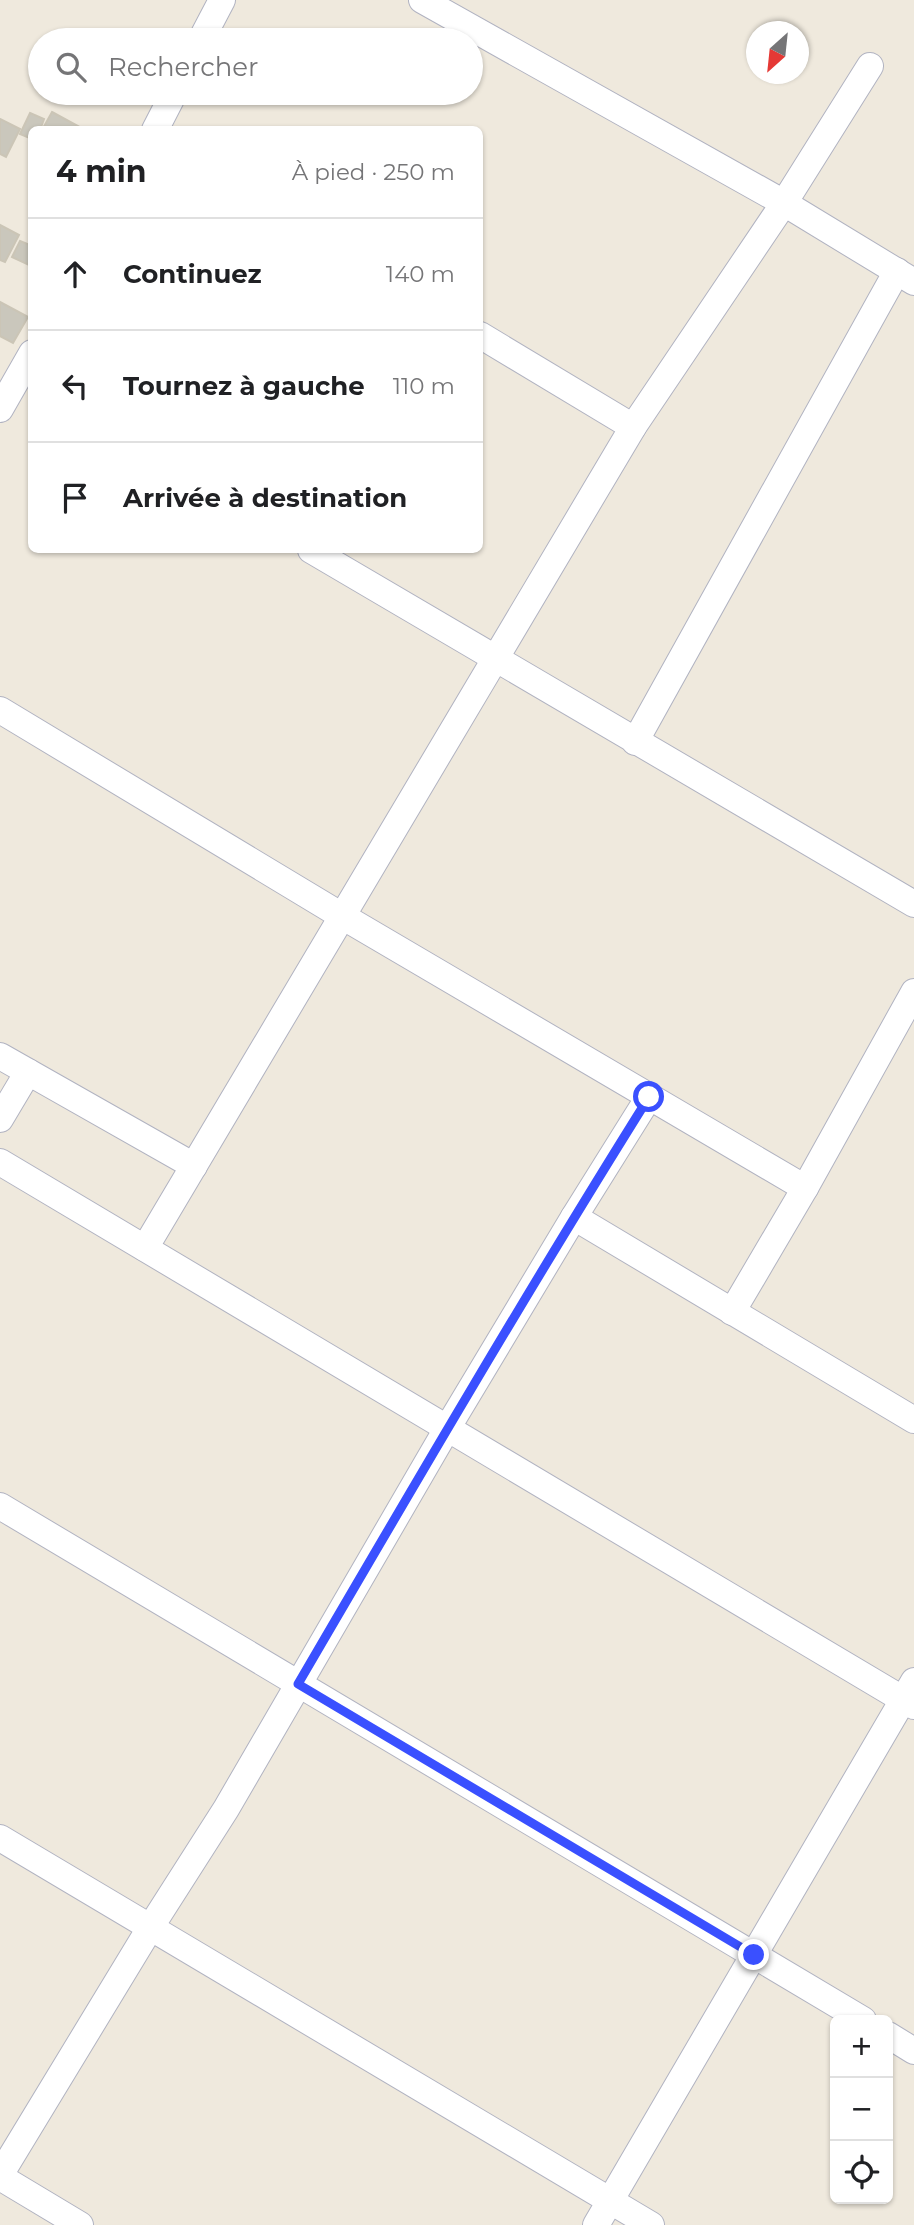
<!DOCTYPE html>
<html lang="fr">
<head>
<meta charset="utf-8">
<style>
  body { margin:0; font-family:Montserrat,sans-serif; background:#f6f6f6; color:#202124 }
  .controls { position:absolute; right:21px; bottom:21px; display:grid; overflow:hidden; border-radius:10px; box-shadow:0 2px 5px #0004 }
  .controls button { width:63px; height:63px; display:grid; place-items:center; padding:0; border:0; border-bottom:2px solid #e0e0e0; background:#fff; color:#202124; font:35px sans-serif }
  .compass { position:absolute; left:746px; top:21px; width:63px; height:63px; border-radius:50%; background:#fff; box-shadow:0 2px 5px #0004; rotate:207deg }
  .stop { position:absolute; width:21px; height:21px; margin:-16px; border:5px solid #3a50ff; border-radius:50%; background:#fff }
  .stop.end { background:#3a50ff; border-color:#fff; box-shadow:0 2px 7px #0008 }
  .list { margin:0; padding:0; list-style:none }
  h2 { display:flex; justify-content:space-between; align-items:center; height:91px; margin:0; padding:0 28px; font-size:30px }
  h2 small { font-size:23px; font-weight:400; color:#757577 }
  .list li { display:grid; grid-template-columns:46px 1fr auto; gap:21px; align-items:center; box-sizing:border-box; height:112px; padding:0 28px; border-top:2px solid #e0e0e0 }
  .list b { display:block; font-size:26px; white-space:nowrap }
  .list em { font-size:23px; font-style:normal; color:#757577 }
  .icon { flex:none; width:38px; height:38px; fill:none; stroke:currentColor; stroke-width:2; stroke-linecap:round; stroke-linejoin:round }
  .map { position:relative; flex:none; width:914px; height:2225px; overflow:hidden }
  .search { position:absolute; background:#fff; box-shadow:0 2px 5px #0004; left:28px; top:28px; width:455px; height:77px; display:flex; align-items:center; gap:18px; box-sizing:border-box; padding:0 24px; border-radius:38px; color:#757577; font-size:26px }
  .panel { position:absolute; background:#fff; box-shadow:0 2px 5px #0004; left:28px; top:126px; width:455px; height:427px; border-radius:10px }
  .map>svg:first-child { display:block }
  .building { fill:#cac7bc; stroke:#cbc5b6; stroke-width:2 }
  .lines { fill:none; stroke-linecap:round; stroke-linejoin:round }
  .street-casing { stroke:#b1b3c1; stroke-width:28 }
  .street { stroke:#fff; stroke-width:26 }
  .route { stroke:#3a50ff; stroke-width:9 }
</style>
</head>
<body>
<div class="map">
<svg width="914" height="2225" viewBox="0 0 914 2225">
  <rect width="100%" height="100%" fill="#efe9dd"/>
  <g class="building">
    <path d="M52,112L85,130H42Z"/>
    <path d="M30,113L44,119L40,130H32V139L20,134Z"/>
    <path d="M0,119L20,129L6,157L0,154Z"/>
    <path d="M0,225L19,235L5,262L0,260Z"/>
    <path d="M20,241L32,246V259L29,265L12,257Z"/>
    <path d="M0,302L28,317L13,343L0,336Z"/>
  </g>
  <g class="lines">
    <g class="street-casing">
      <g id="street">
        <path d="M422,0L784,203L914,282"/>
        <path d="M201,40L222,0"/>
        <path d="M155,130L174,93"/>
        <path d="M480,335L633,427"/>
        <path d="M0,409L32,353"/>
        <path d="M311,550L914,904"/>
        <path d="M0,710L342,916L805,1188"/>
        <path d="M635,742L897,271"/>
        <path d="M0,1056L194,1166"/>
        <path d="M0,1119L28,1072"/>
        <path d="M0,1162L914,1706"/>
        <path d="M574,1217L914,1420"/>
        <path d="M145,1248L633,427L784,203L870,66"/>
        <path d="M732,1312L805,1188L914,992"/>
        <path d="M0,1506L863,2020"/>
        <path d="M0,1838L651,2225"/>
        <path d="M888,2035L914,2051"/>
        <path d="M0,2175L150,1928L226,1809L448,1427L574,1217L649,1097"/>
        <path d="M0,2177L80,2225"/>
        <path d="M596,2225L914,1681"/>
      </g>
    </g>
    <use href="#street" class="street"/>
  </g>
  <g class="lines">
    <path class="route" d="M649,1097C528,1290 413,1487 298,1684L754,1955"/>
  </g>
</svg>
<div class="controls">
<button>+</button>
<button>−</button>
<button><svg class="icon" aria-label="locate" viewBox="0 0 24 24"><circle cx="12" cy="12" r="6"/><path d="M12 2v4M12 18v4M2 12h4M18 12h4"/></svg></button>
</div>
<svg class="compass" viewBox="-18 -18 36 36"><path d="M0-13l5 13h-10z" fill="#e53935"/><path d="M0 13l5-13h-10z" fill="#757577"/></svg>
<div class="stop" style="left:649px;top:1097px"></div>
<div class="stop end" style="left:754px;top:1955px"></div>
<div class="search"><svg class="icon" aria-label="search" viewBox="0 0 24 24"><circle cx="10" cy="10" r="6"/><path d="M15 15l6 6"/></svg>Rechercher</div>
<section class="panel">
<h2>4 min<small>À pied · 250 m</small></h2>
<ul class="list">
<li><svg class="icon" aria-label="ahead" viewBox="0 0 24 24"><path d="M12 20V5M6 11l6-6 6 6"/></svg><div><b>Continuez</b></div><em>140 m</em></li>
<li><svg class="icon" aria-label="left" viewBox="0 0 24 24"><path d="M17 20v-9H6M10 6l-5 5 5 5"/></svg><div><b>Tournez à gauche</b></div><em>110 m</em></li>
<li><svg class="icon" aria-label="arrive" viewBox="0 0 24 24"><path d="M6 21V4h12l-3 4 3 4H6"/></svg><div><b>Arrivée à destination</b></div></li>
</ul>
</section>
</div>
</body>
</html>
